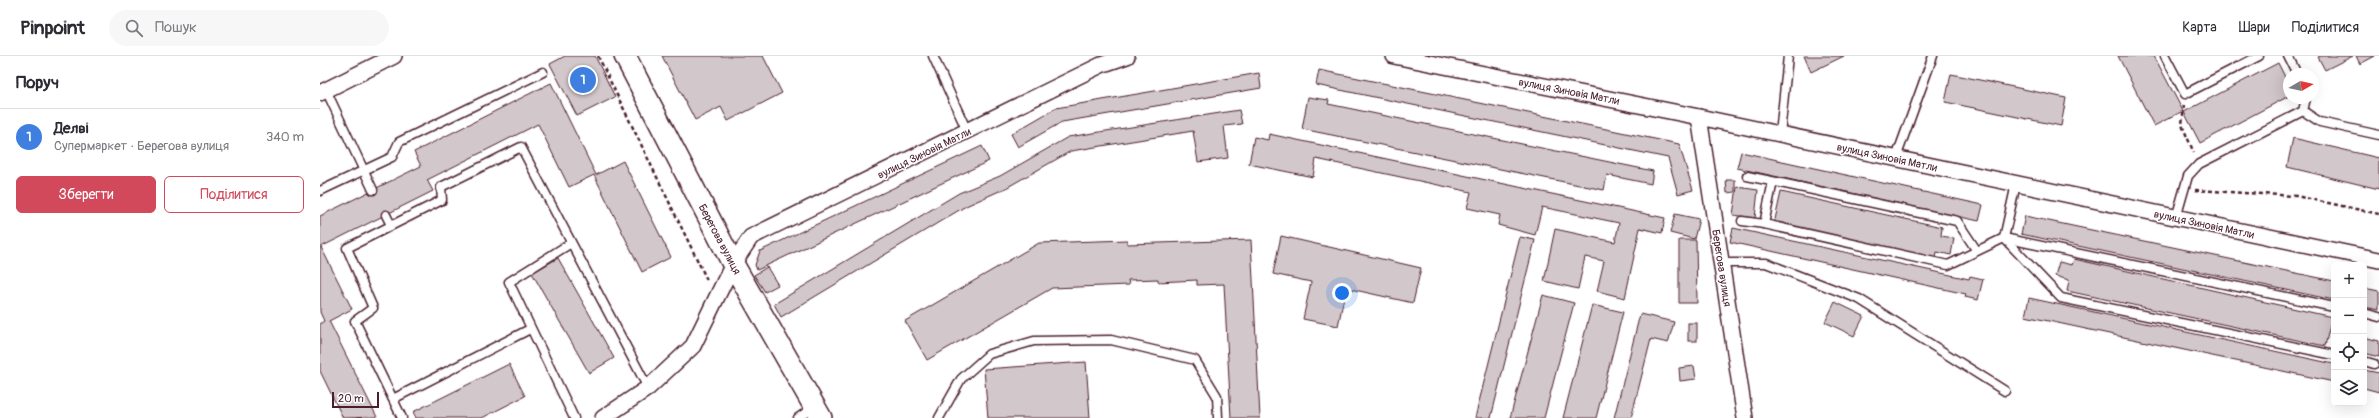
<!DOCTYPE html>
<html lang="uk">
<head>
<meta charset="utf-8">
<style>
  body { margin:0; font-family:Pangolin,sans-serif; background:#f7f7f7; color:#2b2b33 }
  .controls { position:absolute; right:12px; bottom:12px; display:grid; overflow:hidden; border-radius:6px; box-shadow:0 4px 16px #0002 }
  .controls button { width:36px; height:36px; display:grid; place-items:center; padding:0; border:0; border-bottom:1px solid #e1e1e2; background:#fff; color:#2b2b33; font:20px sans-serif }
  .compass { position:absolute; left:1963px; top:12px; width:36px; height:36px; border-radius:50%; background:#fff; box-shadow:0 4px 16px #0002; rotate:81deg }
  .scale { position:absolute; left:12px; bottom:10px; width:47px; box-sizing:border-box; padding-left:4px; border:2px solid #4a1f2b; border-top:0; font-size:11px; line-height:14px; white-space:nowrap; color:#4a1f2b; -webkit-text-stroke:3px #fff; paint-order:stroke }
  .you { position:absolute; left:1022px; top:237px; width:14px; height:14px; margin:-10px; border:3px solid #fff; border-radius:50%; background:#1a73e8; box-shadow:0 0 0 6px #1a73e833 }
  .badge { display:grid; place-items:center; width:26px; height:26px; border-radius:50%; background:#d1495b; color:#fff; font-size:13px; font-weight:700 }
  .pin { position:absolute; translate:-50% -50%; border:2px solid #fff; box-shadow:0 1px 4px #0006 }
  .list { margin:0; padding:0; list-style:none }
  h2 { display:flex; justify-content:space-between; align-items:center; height:52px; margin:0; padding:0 16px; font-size:17px }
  h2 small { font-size:13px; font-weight:400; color:#7c7c81 }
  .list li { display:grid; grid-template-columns:26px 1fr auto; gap:12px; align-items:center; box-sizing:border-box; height:56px; padding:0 16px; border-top:1px solid #e1e1e2 }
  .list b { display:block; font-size:15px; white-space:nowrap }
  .list p { margin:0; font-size:13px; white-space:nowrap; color:#7c7c81 }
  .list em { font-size:13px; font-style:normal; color:#7c7c81 }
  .actions { display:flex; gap:8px; padding:12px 16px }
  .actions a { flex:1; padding:9px 0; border:1px solid #d1495b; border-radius:6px; text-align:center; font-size:14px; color:#d1495b }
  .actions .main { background:#d1495b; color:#fff }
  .icon { flex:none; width:22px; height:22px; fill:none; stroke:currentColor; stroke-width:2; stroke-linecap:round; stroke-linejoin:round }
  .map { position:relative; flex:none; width:2059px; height:362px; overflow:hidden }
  header { display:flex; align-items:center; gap:24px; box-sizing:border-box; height:56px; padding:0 20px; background:#fff; border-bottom:1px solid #e1e1e2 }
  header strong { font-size:19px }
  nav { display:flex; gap:22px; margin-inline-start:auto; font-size:14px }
  .search { width:280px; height:36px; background:#f7f7f7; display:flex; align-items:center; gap:10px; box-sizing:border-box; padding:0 14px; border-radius:22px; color:#7c7c81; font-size:15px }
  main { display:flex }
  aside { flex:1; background:#fff }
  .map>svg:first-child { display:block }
  .building { fill:#d2c7cb; stroke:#4a1f2b }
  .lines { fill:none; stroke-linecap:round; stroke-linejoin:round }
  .lane-casing { stroke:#4a1f2b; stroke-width:11 }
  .street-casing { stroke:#4a1f2b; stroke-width:18 }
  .secondary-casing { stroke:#4a1f2b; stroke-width:24 }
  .path { stroke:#4a1f2b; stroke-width:2.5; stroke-dasharray:4 3; stroke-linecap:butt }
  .lane { stroke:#fff; stroke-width:8 }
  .street { stroke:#fff; stroke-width:15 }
  .secondary { stroke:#fff; stroke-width:21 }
  .labels { text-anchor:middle; stroke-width:3; stroke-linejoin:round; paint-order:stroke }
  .street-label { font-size:11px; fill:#4a1f2b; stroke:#fff }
</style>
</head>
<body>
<header>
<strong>Pinpoint</strong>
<div class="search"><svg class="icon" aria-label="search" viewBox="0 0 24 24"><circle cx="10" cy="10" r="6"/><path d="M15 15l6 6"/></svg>Пошук</div>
<nav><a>Карта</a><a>Шари</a><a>Поділитися</a></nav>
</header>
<main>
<aside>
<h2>Поруч<small></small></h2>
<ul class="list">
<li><span class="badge" style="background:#3f7fe0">1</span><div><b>Делві</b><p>Супермаркет · Берегова вулиця</p></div><em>340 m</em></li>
</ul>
<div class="actions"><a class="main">Зберегти</a><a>Поділитися</a></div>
</aside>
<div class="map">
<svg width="2059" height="362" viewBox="0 0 2059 362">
  <rect width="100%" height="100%" fill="#fff"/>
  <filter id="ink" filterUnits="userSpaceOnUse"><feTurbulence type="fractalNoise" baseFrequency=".025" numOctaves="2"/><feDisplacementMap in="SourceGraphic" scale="8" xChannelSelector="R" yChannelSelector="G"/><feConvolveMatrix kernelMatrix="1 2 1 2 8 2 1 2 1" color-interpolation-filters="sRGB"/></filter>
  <g filter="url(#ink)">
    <g class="building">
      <path d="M245,0H275L295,41L257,60L230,8Z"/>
      <path d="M342,0H443L462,37L408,65L401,51L375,64Z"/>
      <path d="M1484,0H1524L1491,16Z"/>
      <path d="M1798,0H1834L1863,55L1834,70Z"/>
      <path d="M2001,0H2033L2005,14L1998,1Z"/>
      <path d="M2036,0H2055L2040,8Z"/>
      <path d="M1958,7L1969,29V40L1880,87L1864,56Z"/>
      <path d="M999,14L1359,88L1373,134L1358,138L1348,102L996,29Z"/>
      <path d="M939,17L941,32L742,66L698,91L691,78L736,52Z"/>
      <path d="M1631,18L1746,42L1741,70L1625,46Z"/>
      <path d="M231,27L276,119L303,105L351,201L322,216L274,119L249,131L218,68L107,124L113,135L1,191L32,253L9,265L57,361L23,362L0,315V268L4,265L0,256V160L101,110L94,96Z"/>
      <path d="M988,41L1009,44L1008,48L1333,115L1331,128L1287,119L1284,134L982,73Z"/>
      <path d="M919,54L922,68L904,70L908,102L878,106L873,75L751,95L686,132L646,150L461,261L454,248L639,137L680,120L748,81Z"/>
      <path d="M949,78L1345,162L1342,177L1320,172L1305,242L1277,235L1284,205L1265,201L1258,233L1224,225L1235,173L1295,186L1299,167L1222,151L1215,179L1178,169L1180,159L1147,152L1151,136L996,103L993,121L929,108L934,81L948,84Z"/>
      <path d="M1973,82L2059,102V133L1967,111Z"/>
      <path d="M662,90L669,105L437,214L435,209L440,195Z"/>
      <path d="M1421,96L1663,149L1659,165L1417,112Z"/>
      <path d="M1406,124H1415V136L1407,137Z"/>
      <path d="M1417,131L1438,134L1435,162L1413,159Z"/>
      <path d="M1461,136L1622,171L1621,180L1634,182L1631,199L1617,196L1616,203L1454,168Z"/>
      <path d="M1355,158L1379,163L1374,183L1350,177Z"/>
      <path d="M1705,160L2014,225V244L1701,178Z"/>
      <path d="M1413,172L1649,223L1650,220L1663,223L1658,244L1645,241L1646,238L1410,186Z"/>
      <path d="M961,180L1101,212L1093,247L1026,232L1018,270L983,263L991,226L953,218Z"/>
      <path d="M1200,181L1215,184L1171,362H1155Z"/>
      <path d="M807,184V188L931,184L940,362H911L904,228L877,229V224L838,226V223L808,224L809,229L732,232L607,304L585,265L719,187Z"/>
      <path d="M1359,184H1376L1377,247H1359Z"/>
      <path d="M238,202L294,302L269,317L212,217Z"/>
      <path d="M1754,203L2012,261L2005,290L1747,235L1749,224L1735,220L1739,206L1752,209Z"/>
      <path d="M447,211L458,229L445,236L434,219Z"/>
      <path d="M2044,232L2059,235V254L2044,251Z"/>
      <path d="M1223,239L1254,247L1224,362H1190Z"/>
      <path d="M1709,242L2014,308V326L1705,260Z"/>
      <path d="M1515,246L1544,260L1534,280L1505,266Z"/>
      <path d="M1272,249L1303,256L1276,362H1243Z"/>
      <path d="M1320,258L1354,266L1348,287L1331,283L1311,362H1294Z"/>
      <rect x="1368" y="267" width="9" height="18"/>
      <path d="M2044,281L2059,285V301L2044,297Z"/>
      <path d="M766,306L770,362H668L664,313Z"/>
      <path d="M189,308L205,340L162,362H96L93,356Z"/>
      <path d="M1374,310L1376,323L1360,325L1359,312Z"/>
      <path d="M2044,314L2059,317V336L2044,332Z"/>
    </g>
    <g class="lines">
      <g class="lane-casing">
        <g id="lane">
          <path d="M613,0L647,75"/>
          <path d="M1845,0L1865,38L1939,0"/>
          <path d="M1968,0L1977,18"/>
          <path d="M6,34L53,134"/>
          <path d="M1983,55L1986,42"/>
          <path d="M1460,78L1468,0"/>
          <path d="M1576,102L1613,0"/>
          <path d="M1427,120L1456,126"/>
          <path d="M1696,128L1684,182L2014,251"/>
          <path d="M0,135L72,101L79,86L223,16"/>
          <path d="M66,159L71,169"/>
          <path d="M1856,162L1868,120L1879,108L1983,55L2000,66L2059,79"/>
          <path d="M1422,165L1444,168"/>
          <path d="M251,187L189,226L254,362"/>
          <path d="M1657,195L1637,165L1456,126L1452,130L1444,168L1628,209L1684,182L1741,242L2014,299"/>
          <path d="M1401,207H1446L1539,243L1685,335"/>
          <path d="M2044,257L2059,261"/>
          <path d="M2044,305L2054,308"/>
          <path d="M73,343L210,273"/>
          <path d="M82,362L35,265L53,252L27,192L122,144L121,131L201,91L328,332"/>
          <path d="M478,362L494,351"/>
          <path d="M619,362L641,323L669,298L714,285L791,284L875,304L897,340L898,362"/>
        </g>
      </g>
      <g class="street-casing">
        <g id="street">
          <path d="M1074,0L1379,61L2059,204"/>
          <path d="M0,37L74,0"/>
          <path d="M1379,61L1425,362"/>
          <path d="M283,362L328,332L373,290L413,208L431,181L781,9L807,0"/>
        </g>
      </g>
      <g class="secondary-casing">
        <path id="secondary" d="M305,0L413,208L501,362"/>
      </g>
      <g class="path">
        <path d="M278,0L388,226"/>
        <path d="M1864,49L1862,69L1874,97"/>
        <path d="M1875,134L1976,140L2059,158"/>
      </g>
      <use href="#lane" class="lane"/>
      <use href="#street" class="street"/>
      <use href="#secondary" class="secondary"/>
    </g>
  </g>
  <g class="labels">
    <g class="street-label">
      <text transform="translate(1249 35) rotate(11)" y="4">вулиця Зиновія Матли</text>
      <text transform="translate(604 97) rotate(-26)" y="4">вулиця Зиновія Матли</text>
      <text transform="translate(1567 101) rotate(12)" y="4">вулиця Зиновія Матли</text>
      <text transform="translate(1884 168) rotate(12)" y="4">вулиця Зиновія Матли</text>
      <text transform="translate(400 183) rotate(62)" y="4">Берегова вулиця</text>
      <text transform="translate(1402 212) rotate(81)" y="4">Берегова вулиця</text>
    </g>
  </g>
</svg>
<div class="controls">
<button>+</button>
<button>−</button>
<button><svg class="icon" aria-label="locate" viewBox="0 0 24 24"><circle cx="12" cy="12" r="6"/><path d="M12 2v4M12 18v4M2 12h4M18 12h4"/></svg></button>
<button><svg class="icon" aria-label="layers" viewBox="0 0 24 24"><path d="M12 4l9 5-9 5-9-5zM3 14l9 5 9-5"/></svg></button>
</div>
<svg class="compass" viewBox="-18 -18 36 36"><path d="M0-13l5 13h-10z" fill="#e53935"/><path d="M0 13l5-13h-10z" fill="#7c7c81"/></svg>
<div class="scale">20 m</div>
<div class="you"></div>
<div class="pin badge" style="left:263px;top:24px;background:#3f7fe0">1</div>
</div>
</main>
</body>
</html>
